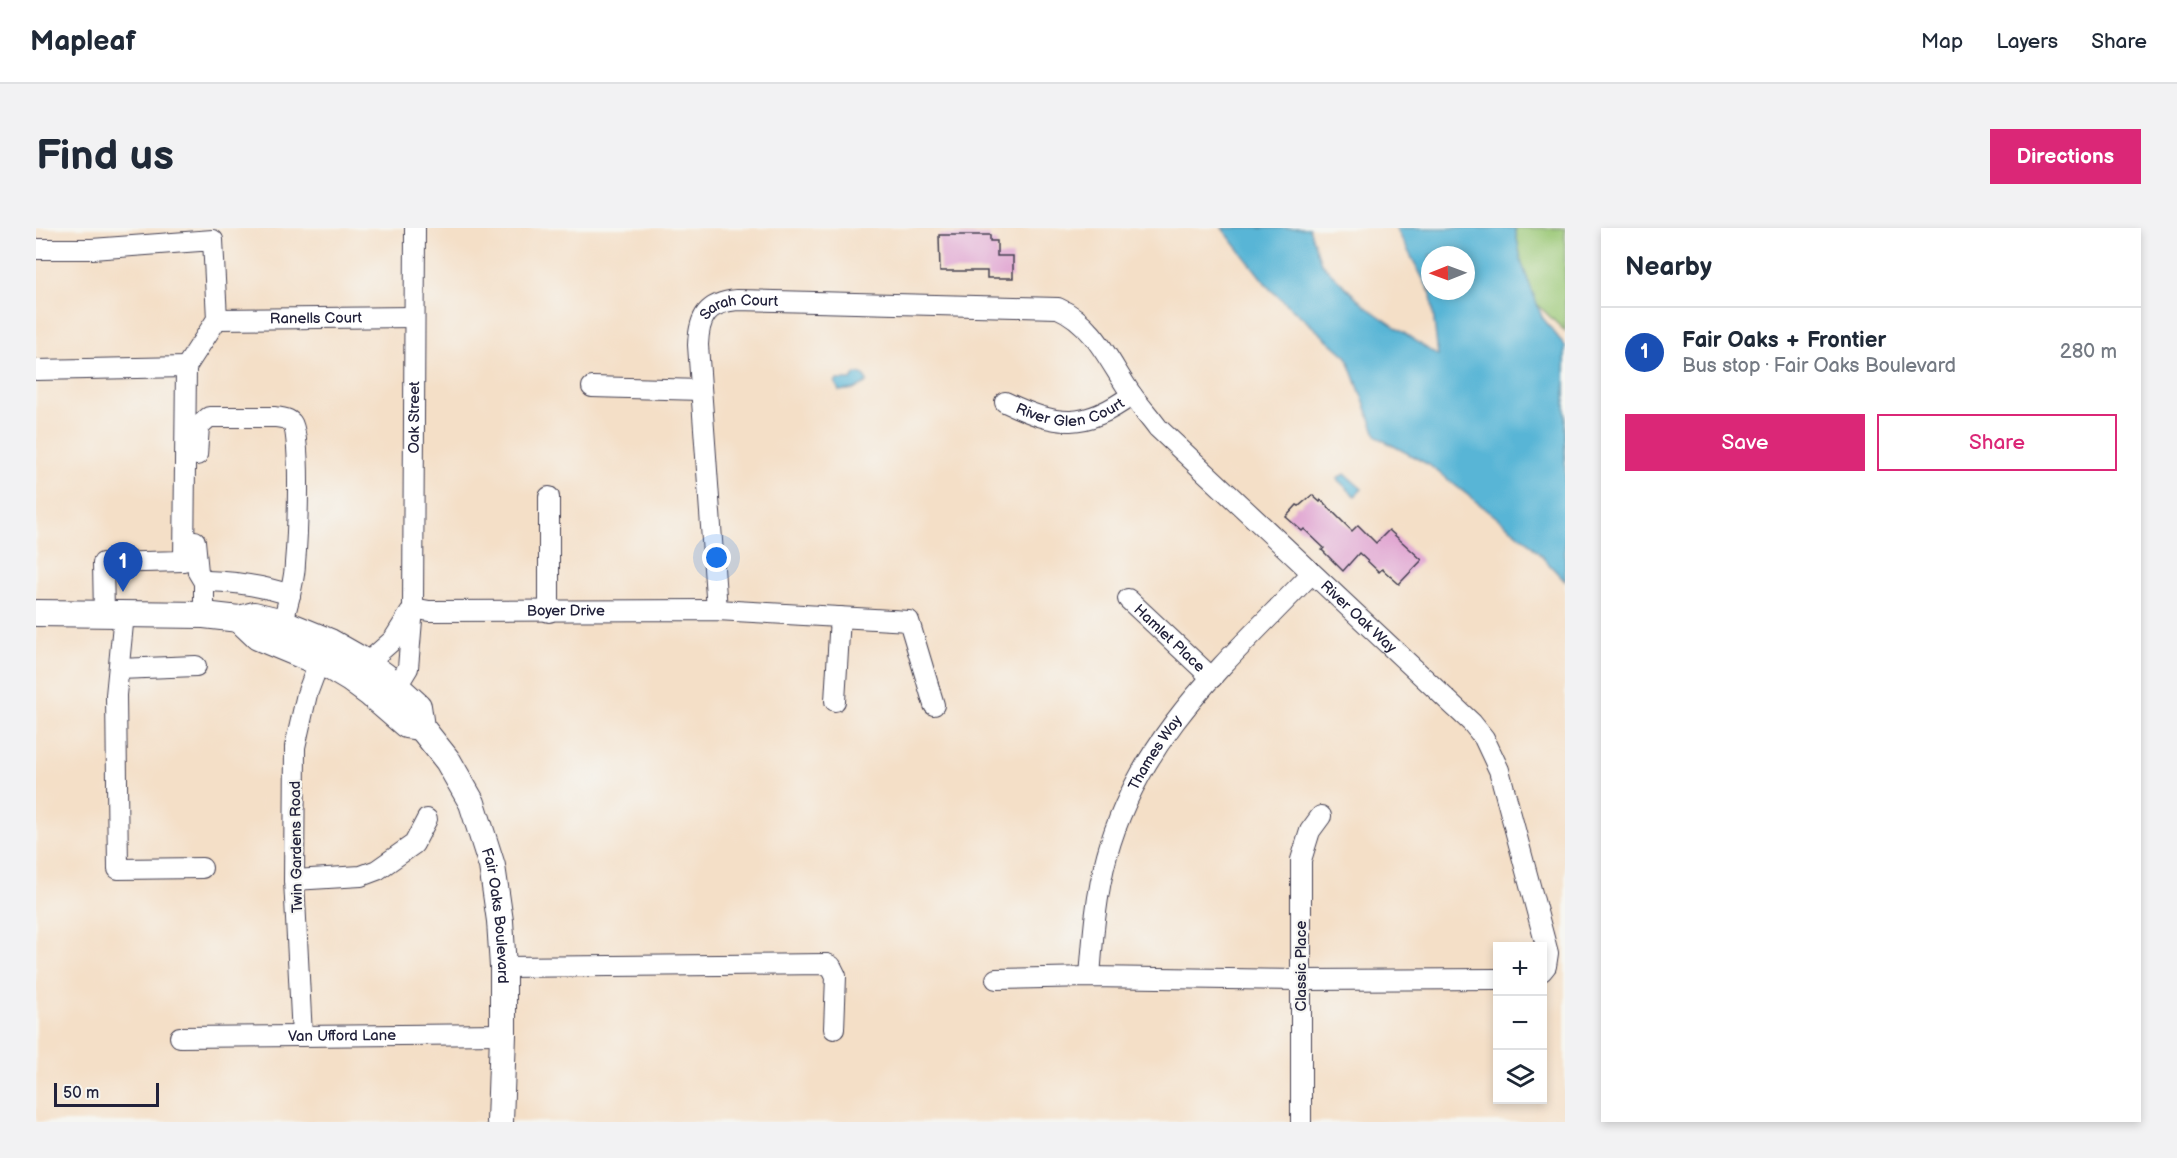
<!DOCTYPE html>
<html lang="en">
<head>
<meta charset="utf-8">
<style>
  body { margin:0; font-family:"Balsamiq Sans",sans-serif; background:#f2f2f3; color:#1f2937 }
  .controls { position:absolute; right:18px; bottom:18px; display:grid; overflow:hidden; border-radius:0px; box-shadow:0 3px 9px #0003 }
  .controls button { width:54px; height:54px; display:grid; place-items:center; padding:0; border:0; border-bottom:2px solid #e0e1e3; background:#fff; color:#1f2937; font:30px sans-serif }
  .compass { position:absolute; left:1385px; top:18px; width:54px; height:54px; border-radius:50%; background:#fff; box-shadow:0 3px 9px #0003; rotate:269deg }
  .scale { position:absolute; left:18px; bottom:15px; width:105px; box-sizing:border-box; padding-left:6px; border:3px solid #22223b; border-top:0; font-size:16px; line-height:21px; white-space:nowrap; color:#22223b; -webkit-text-stroke:4px #f6f6f2; paint-order:stroke }
  .you { position:absolute; left:681px; top:330px; width:21px; height:21px; margin:-15px; border:4px solid #fff; border-radius:50%; background:#1a73e8; box-shadow:0 0 0 9px #1a73e833 }
  .badge { display:grid; place-items:center; width:39px; height:39px; border-radius:50%; background:#db2777; color:#fff; font-size:20px; font-weight:700 }
  .pin { position:absolute; translate:-50% -50px; filter:drop-shadow(0 2px 3px #0008) }
  .pin::after { content:''; position:absolute; top:32px; width:21px; height:18px; background:inherit; clip-path:polygon(0 0,100% 0,50% 100%) }
  .list { margin:0; padding:0; list-style:none }
  h2 { display:flex; justify-content:space-between; align-items:center; height:78px; margin:0; padding:0 24px; font-size:26px }
  h2 small { font-size:20px; font-weight:400; color:#747a83 }
  .list li { display:grid; grid-template-columns:39px 1fr auto; gap:18px; align-items:center; box-sizing:border-box; height:90px; padding:0 24px; border-top:2px solid #e0e1e3 }
  .list b { display:block; font-size:22px; white-space:nowrap }
  .list p { margin:0; font-size:20px; white-space:nowrap; color:#747a83 }
  .list em { font-size:20px; font-style:normal; color:#747a83 }
  .actions { display:flex; gap:12px; padding:18px 24px }
  .actions a { flex:1; padding:14px 0; border:2px solid #db2777; border-radius:0px; text-align:center; font-size:21px; color:#db2777 }
  .actions .main { background:#db2777; color:#fff }
  .icon { flex:none; width:33px; height:33px; fill:none; stroke:currentColor; stroke-width:2; stroke-linecap:round; stroke-linejoin:round }
  .map { position:relative; flex:none; width:1529px; height:894px; overflow:hidden; border-radius:0px }
  header { display:flex; align-items:center; gap:36px; box-sizing:border-box; height:84px; padding:0 30px; background:#fff; border-bottom:2px solid #e0e1e3 }
  header strong { font-size:28px }
  nav { display:flex; gap:33px; margin-inline-start:auto; font-size:21px }
  .intro { display:flex; align-items:center; justify-content:space-between; box-sizing:border-box; height:144px; padding:0 36px }
  h1 { margin:0; font-size:42px }
  .button { padding:15px 27px; border-radius:0px; background:#db2777; color:#fff; font-size:21px; font-weight:700 }
  main { display:flex; gap:36px; padding:0 36px }
  aside { flex:1; background:#fff; border-radius:0px; box-shadow:0 3px 9px #0003 }
  .map>svg:first-child { display:block }
  .green { fill:#9ac775; stroke:#5e7458; stroke-width:1.5 }
  .water { fill:#58b5d6; stroke:#3d6c88; stroke-width:1.5; fill-rule:evenodd }
  .building { fill:#e0a3d0 }
  .lines { fill:none; stroke-linecap:round; stroke-linejoin:round }
  .minor-casing { stroke:#423e50; stroke-width:22 }
  .major-casing { stroke:#423e50; stroke-width:28 }
  .minor { stroke:#fff; stroke-width:20 }
  .major { stroke:#fff; stroke-width:26 }
  .labels { text-anchor:middle; stroke-width:4.5; stroke-linejoin:round; paint-order:stroke }
  .street-label { font-size:15px; fill:#22223b; stroke:#f6f6f2 }
</style>
</head>
<body>
<header>
<strong>Mapleaf</strong>
<nav><a>Map</a><a>Layers</a><a>Share</a></nav>
</header>
<div class="intro"><h1>Find us</h1><a class="button">Directions</a></div>
<main>
<div class="map">
<svg width="1529" height="894" viewBox="0 0 1529 894">
  <rect width="100%" height="100%" fill="#f6f6f2"/>
  <filter id="ink" filterUnits="userSpaceOnUse"><feTurbulence type="fractalNoise" baseFrequency=".0167" numOctaves="2"/><feDisplacementMap in="SourceGraphic" scale="12" xChannelSelector="R" yChannelSelector="G"/><feConvolveMatrix kernelMatrix="1 2 1 2 8 2 1 2 1" color-interpolation-filters="sRGB"/></filter>
  <filter id="wash" filterUnits="userSpaceOnUse"><feTurbulence type="fractalNoise" baseFrequency=".008" numOctaves="4" result="noise"/><feDisplacementMap in="SourceGraphic" scale="24" xChannelSelector="R" yChannelSelector="G"/><feGaussianBlur stdDeviation="1.35" result="paint"/><feColorMatrix in="noise" values="0 0 0 0 0 0 0 0 0 0 0 0 0 0 0 0 0 1.4 0 .05"/><feComposite in="paint" operator="in"/></filter>
  <g filter="url(#wash)">
    <rect width="100%" height="100%" fill="#f4dfc7"/>
    <path class="green" d="M1468,0H1529V103L1482,58Z"/>
    <g class="water">
      <path d="M1186,0H1273L1285,35L1330,79L1402,128L1395,66L1360,0H1479L1486,36L1506,89L1529,118V353L1491,313L1393,237L1341,209L1311,129L1234,61ZM1394,27H1430V63H1394Z"/>
      <path d="M819,146L828,147L831,154L819,161L803,163L799,154L801,152H815Z"/>
      <path d="M1309,246L1326,261L1319,268L1301,251Z"/>
    </g>
    <g id="blocks">
      <g class="building">
        <path d="M903,7H954V13H961V28H977V50H951V43H904Z"/>
        <path d="M1276,267L1284,274L1285,272L1316,303L1322,297L1340,315L1353,302L1386,332L1363,356L1346,341L1343,344L1323,325L1307,343L1286,322L1288,320L1268,301L1266,303L1250,289L1261,277L1263,278Z"/>
      </g>
    </g>
  </g>
  <g filter="url(#ink)">
    <use href="#blocks" fill-opacity="0" stroke="#423e50" stroke-width="1.5"/>
    <g class="lines">
      <g class="minor-casing">
        <g id="minor">
          <path d="M0,21H56L177,12L181,91L150,139L148,333L67,335L68,386"/>
          <path id="s1" d="M181,91L378,89"/>
          <path d="M0,142L150,139"/>
          <path d="M556,159L665,162"/>
          <path id="s2" d="M969,174C1022,199 1048,202 1096,167"/>
          <path d="M161,227L163,198L173,189H239C245,190 252,190 256,195C266,208 261,314 259,335C259,346 256,357 254,367"/>
          <path d="M513,269V384"/>
          <path d="M159,313L162,344L168,354"/>
          <path id="s3" d="M1092,371L1176,450"/>
          <path id="s4" d="M377,380L393,383L681,382L873,393L898,477"/>
          <path id="s5" d="M681,382L662,117C663,88 671,75 701,72L1022,80C1059,96 1074,136 1096,167C1105,179 1114,189 1122,200L1420,480L1436,495L1448,510L1463,542L1512,725L1510,738L1506,743"/>
          <path d="M88,386L80,467L82,641L166,640"/>
          <path d="M168,387V354L171,353C200,354 226,357 254,367L247,394"/>
          <path d="M331,435L357,412L374,385"/>
          <path d="M83,441L160,438"/>
          <path id="s6" d="M361,458L372,440L377,380L379,0"/>
          <path d="M799,473L804,389"/>
          <path d="M258,652L325,648L341,642L378,616L391,591"/>
          <path d="M467,739L791,736L795,738L800,748L798,801"/>
          <path id="s7" d="M1054,749C1057,708 1060,667 1071,627C1104,507 1193,432 1275,346"/>
          <path d="M960,751L1054,749L1265,752L1462,751"/>
          <path d="M266,808L258,652L259,519L271,466L283,434"/>
          <path id="s8" d="M144,809L467,806"/>
          <path d="M1265,894V632L1274,603L1285,588"/>
        </g>
      </g>
      <g class="major-casing">
        <g id="major">
          <path id="s9" d="M0,385L168,387L203,391L218,387L243,393L294,414L331,435L349,448L382,478L385,499L412,533L436,575L456,638L464,693L467,739V806L464,894"/>
          <path d="M203,391L222,409L294,439L314,451L333,465L370,497L385,499"/>
        </g>
      </g>
      <use href="#minor" class="minor"/>
      <use href="#major" class="major"/>
    </g>
  </g>
  <g class="labels">
    <g class="street-label">
      <text dy="5" stroke="none"><textPath href="#s5" startOffset="334">Sarah Court</textPath></text>
      <text dy="5" stroke="none"><textPath href="#s1" startOffset="99">Ranells Court</textPath></text>
      <text dy="5" stroke="none"><textPath href="#s2" startOffset="69">River Glen Court</textPath></text>
      <text dy="5" stroke="none"><textPath href="#s6" startOffset="272">Oak Street</textPath></text>
      <text dy="5" stroke="none"><textPath href="#s4" startOffset="153">Boyer Drive</textPath></text>
      <text dy="5" stroke="none"><textPath href="#s5" startOffset="1088">River Oak Way</textPath></text>
      <text dy="5" stroke="none"><textPath href="#s3" startOffset="57">Hamlet Place</textPath></text>
      <text dy="5" stroke="none"><textPath href="#s7" startOffset="237">Thames Way</textPath></text>
      <text transform="translate(260 619) rotate(-91)" y="5">Twin Gardens Road</text>
      <text dy="5" stroke="none"><textPath href="#s9" startOffset="638">Fair Oaks Boulevard</textPath></text>
      <text transform="translate(1265 738) rotate(-90)" y="5">Classic Place</text>
      <text dy="5" stroke="none"><textPath href="#s8" startOffset="162">Van Ufford Lane</textPath></text>
    </g>
  </g>
</svg>
<div class="controls">
<button>+</button>
<button>−</button>
<button><svg class="icon" aria-label="layers" viewBox="0 0 24 24"><path d="M12 4l9 5-9 5-9-5zM3 14l9 5 9-5"/></svg></button>
</div>
<svg class="compass" viewBox="-18 -18 36 36"><path d="M0-13l5 13h-10z" fill="#e53935"/><path d="M0 13l5-13h-10z" fill="#747a83"/></svg>
<div class="scale">50 m</div>
<div class="you"></div>
<div class="pin badge" style="left:87px;top:364px;background:#1a4fb4">1</div>
</div>
<aside>
<h2>Nearby<small></small></h2>
<ul class="list">
<li><span class="badge" style="background:#1a4fb4">1</span><div><b>Fair Oaks + Frontier</b><p>Bus stop · Fair Oaks Boulevard</p></div><em>280 m</em></li>
</ul>
<div class="actions"><a class="main">Save</a><a>Share</a></div>
</aside>
</main>
</body>
</html>
